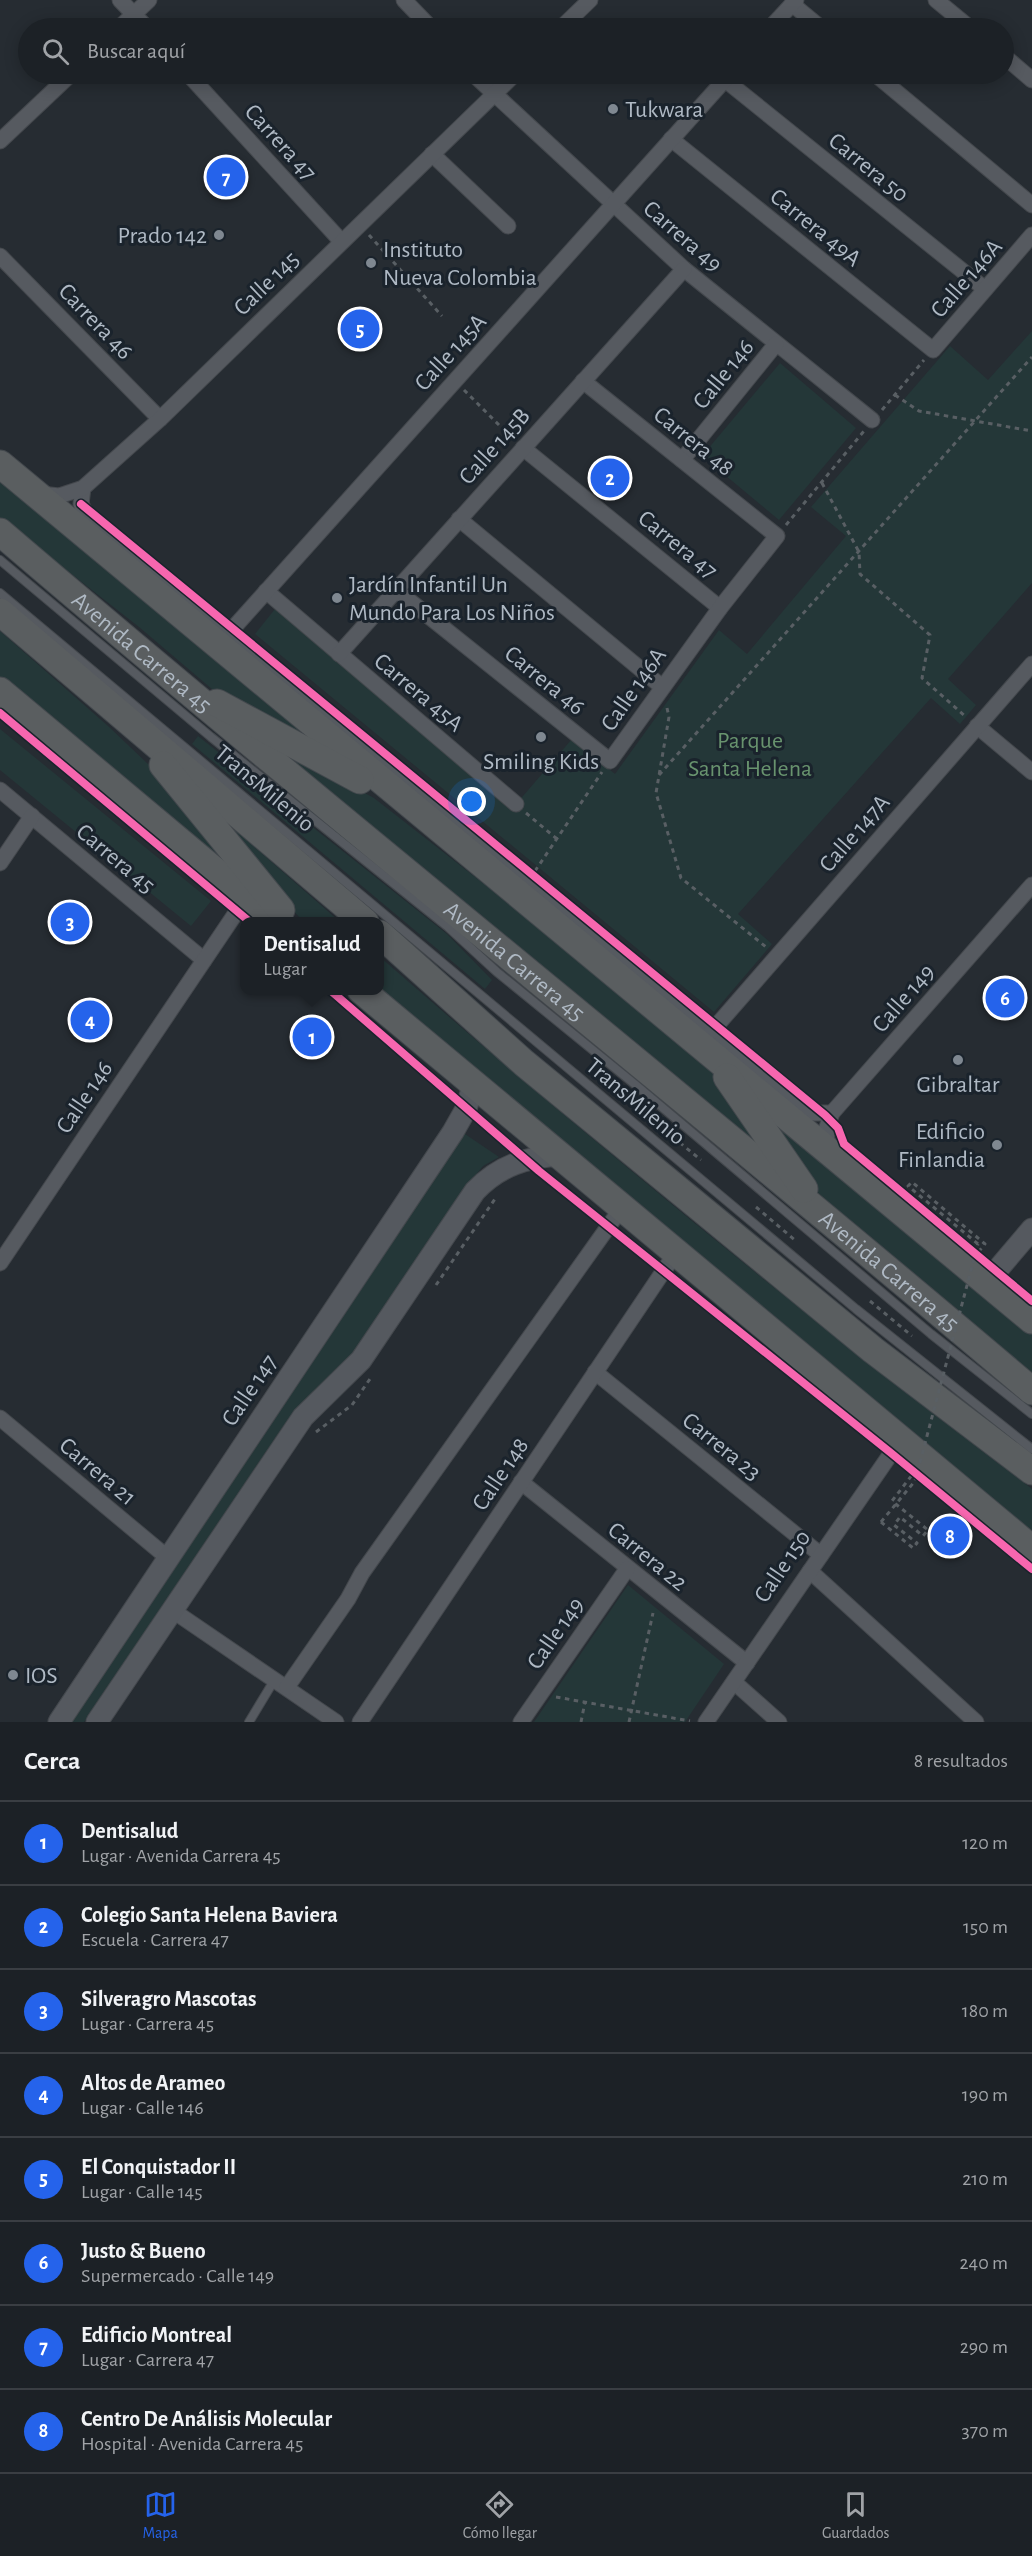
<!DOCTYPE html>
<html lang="es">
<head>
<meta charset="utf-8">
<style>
  body { margin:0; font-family:"Alegreya Sans",sans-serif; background:#292e32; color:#f1f3f6 }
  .you { position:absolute; left:472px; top:802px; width:21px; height:21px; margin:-15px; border:4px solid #fff; border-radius:50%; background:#1a73e8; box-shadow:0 0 0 9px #1a73e833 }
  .badge { display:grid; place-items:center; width:39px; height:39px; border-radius:50%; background:#2563eb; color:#fff; font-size:20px; font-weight:700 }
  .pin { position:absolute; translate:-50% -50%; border:3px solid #fff; box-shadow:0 2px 6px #0006 }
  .popup { position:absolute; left:240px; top:917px; width:144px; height:78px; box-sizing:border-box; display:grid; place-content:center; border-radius:12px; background:#1c2126; filter:drop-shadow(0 2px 4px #0005); font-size:20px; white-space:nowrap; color:#a0a3a7 }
  .popup b { font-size:22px; color:#f1f3f6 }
  .popup::after { content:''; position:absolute; left:50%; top:100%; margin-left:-12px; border:12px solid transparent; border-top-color:#1c2126 }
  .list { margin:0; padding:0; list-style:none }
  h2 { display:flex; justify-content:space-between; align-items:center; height:78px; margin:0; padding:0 24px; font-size:26px }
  h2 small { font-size:20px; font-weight:400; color:#a0a3a7 }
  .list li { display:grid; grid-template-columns:39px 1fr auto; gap:18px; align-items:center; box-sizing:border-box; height:84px; padding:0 24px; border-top:2px solid #3a3e43 }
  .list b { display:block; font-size:22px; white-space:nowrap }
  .list p { margin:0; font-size:20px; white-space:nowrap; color:#a0a3a7 }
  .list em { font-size:20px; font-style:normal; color:#a0a3a7 }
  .icon { flex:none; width:33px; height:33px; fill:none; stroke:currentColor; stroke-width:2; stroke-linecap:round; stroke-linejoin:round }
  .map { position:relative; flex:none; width:1032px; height:1722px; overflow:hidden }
  .search { position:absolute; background:#1c2126; box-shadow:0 3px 15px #0003; left:18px; right:18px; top:18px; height:66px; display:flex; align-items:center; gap:15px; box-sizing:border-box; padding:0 21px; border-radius:33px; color:#a0a3a7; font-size:22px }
  .sheet { height:750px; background:#1c2126 }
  nav { display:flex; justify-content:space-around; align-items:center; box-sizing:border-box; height:84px; border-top:2px solid #3a3e43; background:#1c2126; font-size:16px; color:#a0a3a7 }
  nav a { display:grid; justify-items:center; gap:3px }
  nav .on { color:#2563eb }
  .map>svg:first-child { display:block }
  .green { fill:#243738 }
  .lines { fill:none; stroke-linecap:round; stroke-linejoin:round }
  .lane-casing { stroke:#44484d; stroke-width:10 }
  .street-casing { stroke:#44484d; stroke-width:17 }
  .secondary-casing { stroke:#44484d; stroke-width:23 }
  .highway-casing { stroke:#43484d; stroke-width:29 }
  .path { stroke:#595f64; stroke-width:3; stroke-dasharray:4.5 4.5; stroke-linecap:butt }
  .lane { stroke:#565a60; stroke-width:8 }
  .street { stroke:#565a60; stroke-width:15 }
  .secondary { stroke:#55595f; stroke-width:21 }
  .highway { stroke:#5a5e60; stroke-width:27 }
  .path-bridge { stroke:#595f64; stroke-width:3; stroke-dasharray:4.5 4.5; stroke-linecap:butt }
  .cycleway-casing { stroke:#1a232c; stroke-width:11 }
  .cycleway { stroke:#f766af; stroke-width:8 }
  .poi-dot { fill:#7f8891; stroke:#1a232c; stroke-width:2 }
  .labels { text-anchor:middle; stroke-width:6; stroke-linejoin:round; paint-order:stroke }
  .poi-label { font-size:24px; fill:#afb9c4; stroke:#1a232c; text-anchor:start }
  .street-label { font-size:24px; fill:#afb9c4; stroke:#1a232c }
  .park-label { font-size:24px; fill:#68936e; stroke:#1a232c }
</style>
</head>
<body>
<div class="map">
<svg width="1032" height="1722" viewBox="0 0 1032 1722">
  <rect width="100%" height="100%" fill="#262c32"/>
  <g class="green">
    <path d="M1032,331V583L948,679L976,705L960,724L931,698L738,914L772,944L714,1012L255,634L275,609L511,810L572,739L615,774L719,630L747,654L846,536L811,507L950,346L988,380Z"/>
    <path d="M780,363L856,428L779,520L702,456Z"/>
    <path d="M0,475L346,765L219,695L139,627L0,518Z"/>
    <path d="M0,631L108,726L169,784L233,870L0,681Z"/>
    <path d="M0,729L211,901L191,926L0,770Z"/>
    <path d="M255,734L374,798L702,1054L773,1157Z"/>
    <path d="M198,736L447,934L492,980L485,989L192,744Z"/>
    <path d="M210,808L339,921H304L301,919L254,869Z"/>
    <path d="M380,957C591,1141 808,1319 1032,1489V1537L380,990Z"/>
    <path d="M744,1090L1032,1331V1379L862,1236L812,1187Z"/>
    <path d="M462,1132L499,1157L483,1166L463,1191L358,1348L282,1428L84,1722H71Z"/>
    <path d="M628,1585L724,1664L685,1722H534Z"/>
  </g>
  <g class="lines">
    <g class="lane-casing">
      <g id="lane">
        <path d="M0,560L211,737L448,927L497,972L637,1086L931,1334L1032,1414"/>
        <path d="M0,593L856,1309L1032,1449"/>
        <path d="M249,1722L275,1679"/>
      </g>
    </g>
    <g class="street-casing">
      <g id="street">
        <path d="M120,0L147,28"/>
        <path d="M404,0L431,28"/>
        <path d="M936,0L970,28"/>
        <path d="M792,4L821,28"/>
        <path d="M119,28L149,0"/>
        <path d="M561,28L590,0"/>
        <path d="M770,28L796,0"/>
        <path d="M1004,56L1032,80"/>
        <path d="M188,74L341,241"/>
        <path d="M473,74L684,269L872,420"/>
        <path d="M875,74L1032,205"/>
        <path d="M724,79L985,289"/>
        <path d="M671,139L933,350L1032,235"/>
        <path d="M0,141L71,74"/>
        <path d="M432,154L508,226"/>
        <path d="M0,256L160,419"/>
        <path d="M523,448L720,608"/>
        <path d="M682,460L776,344"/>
        <path d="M83,488L81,504L90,521L799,1105L813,1113H832"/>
        <path d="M41,494L59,496L83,488L160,419L515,74"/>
        <path d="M459,519L661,686"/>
        <path d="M396,590L610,761L720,608L777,536L583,381"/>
        <path d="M266,591L516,804"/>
        <path d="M228,634L730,74"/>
        <path d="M339,654L684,269"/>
        <path d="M977,726L1032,772"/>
        <path d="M0,790L204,960"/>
        <path d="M0,863L32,816"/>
        <path d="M711,1032L1032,664"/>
        <path d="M828,1149L826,1130L832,1113L1032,885"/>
        <path d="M0,1263L246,898"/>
        <path d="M595,1372L821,1555"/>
        <path d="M0,1418L168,1558"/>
        <path d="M521,1482L747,1663"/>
        <path d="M810,1571L976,1722"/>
        <path d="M172,1610L336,1722"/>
        <path d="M734,1682L779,1722"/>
        <path d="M287,1687L348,1599L362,1573L623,1206"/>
        <path d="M360,1722L677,1251"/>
        <path d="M521,1722L627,1569"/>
        <path d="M706,1722L901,1439"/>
      </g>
    </g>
    <g class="secondary-casing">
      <g id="secondary">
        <path d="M987,1282L1032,1229"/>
        <path d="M59,1722L453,1132L466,1109L474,1083"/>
        <path d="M97,1722L303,1417L361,1360L475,1191C500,1165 527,1157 562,1155"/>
      </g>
    </g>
    <g class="highway-casing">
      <g id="highway">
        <path d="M0,464L1032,1320"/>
        <path id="s1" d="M0,532C340,823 691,1101 1032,1391"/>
        <path d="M0,612L365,922"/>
        <path d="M0,691L276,922"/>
        <path d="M217,703L360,780"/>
        <path d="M163,765L281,910"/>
        <path d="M380,934L524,1063L873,1350L1032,1471"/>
        <path d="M361,990L1032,1549"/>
        <path d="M727,1077L804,1189"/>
      </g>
    </g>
    <g class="path">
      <path d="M369,235L442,316"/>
      <path d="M464,390L513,439"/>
      <path d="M895,395L919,411L1032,431"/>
      <path d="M882,410L924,360"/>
      <path d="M822,483L859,552L860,574L930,635L922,678L966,717"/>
      <path d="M786,525L864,431"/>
      <path d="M667,708L669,717L656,793L681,878L766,947"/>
      <path d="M659,775L1032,357"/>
      <path d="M526,813L557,839"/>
      <path d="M535,871L602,772"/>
      <path d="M624,1097L701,1160"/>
      <path d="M756,1207L796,1241"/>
      <path d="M978,1244L908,1186L912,1182L985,1244L980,1250"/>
      <path d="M436,1285L497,1196"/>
      <path d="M870,1301L912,1336"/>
      <path d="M316,1432L352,1405L372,1376"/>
      <path d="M881,1522L913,1548L917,1543L894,1525L900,1517L923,1536L928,1530L892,1501L912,1475"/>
      <path d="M556,1697L690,1721"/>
      <path d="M581,1722L585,1702"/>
      <path d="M629,1722L653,1613"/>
    </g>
    <use href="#lane" class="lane"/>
    <use href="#street" class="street"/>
    <use href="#secondary" class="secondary"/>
    <use href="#highway" class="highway"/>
    <path class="path-bridge" d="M881,1522L915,1481L978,1244"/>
    <g class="cycleway-casing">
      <g id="cycleway">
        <path d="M81,504L825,1115L838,1128L844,1144L1032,1301"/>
        <path d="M0,713L250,922"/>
        <path d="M330,990L539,1171L891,1453L1032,1569"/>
      </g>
    </g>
    <use href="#cycleway" class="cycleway"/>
  </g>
  <g class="poi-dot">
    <circle cx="613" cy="109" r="6"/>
    <circle cx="219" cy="235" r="6"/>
    <circle cx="371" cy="263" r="6"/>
    <circle cx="337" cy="598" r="6"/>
    <circle cx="541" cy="737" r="6"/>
    <circle cx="958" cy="1060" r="6"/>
    <circle cx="997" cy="1145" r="6"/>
    <circle cx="13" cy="1675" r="6"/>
  </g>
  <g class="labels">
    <g class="poi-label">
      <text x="625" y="117">Tukwara</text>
      <text x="207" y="243" text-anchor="end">Prado 142</text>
      <text x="383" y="257">Instituto<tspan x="383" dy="28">Nueva Colombia</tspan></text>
      <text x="349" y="592">Jardín Infantil Un<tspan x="349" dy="28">Mundo Para Los Niños</tspan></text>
      <text x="541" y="769" text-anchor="middle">Smiling Kids</text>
      <text x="958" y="1092" text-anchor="middle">Gibraltar</text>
      <text x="985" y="1139" text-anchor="end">Edificio<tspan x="985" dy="28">Finlandia</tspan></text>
      <text x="25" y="1683">IOS</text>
    </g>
    <g class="street-label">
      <text transform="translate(281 142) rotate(48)" y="8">Carrera 47</text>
      <text transform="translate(869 167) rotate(39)" y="8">Carrera 50</text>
      <text transform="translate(816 227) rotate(39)" y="8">Carrera 49A</text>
      <text transform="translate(683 236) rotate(41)" y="8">Carrera 49</text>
      <text transform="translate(966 278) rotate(-49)" y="8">Calle 146A</text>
      <text transform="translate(266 283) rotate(-44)" y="8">Calle 145</text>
      <text transform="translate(96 321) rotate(46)" y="8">Carrera 46</text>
      <text transform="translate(450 352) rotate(-48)" y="8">Calle 145A</text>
      <text transform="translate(723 374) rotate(-51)" y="8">Calle 146</text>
      <text transform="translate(694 441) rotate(39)" y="8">Carrera 48</text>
      <text transform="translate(494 446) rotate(-48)" y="8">Calle 145B</text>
      <text transform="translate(678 544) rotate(39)" y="8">Carrera 47</text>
      <text dy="8" stroke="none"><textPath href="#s1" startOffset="186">Avenida Carrera 45</textPath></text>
      <text transform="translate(545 680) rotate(39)" y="8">Carrera 46</text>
      <text transform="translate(633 689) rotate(-55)" y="8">Calle 146A</text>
      <text transform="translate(419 692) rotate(40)" y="8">Carrera 45A</text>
      <text transform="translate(265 788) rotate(40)" y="8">TransMilenio</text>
      <text transform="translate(854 833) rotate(-49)" y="8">Calle 147A</text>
      <text transform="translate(116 858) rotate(40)" y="8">Carrera 45</text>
      <text dy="8" stroke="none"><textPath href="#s1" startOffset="670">Avenida Carrera 45</textPath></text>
      <text transform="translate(903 998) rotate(-49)" y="8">Calle 149</text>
      <text transform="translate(84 1097) rotate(-56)" y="8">Calle 146</text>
      <text transform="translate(636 1101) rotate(40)" y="8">TransMilenio</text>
      <text dy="8" stroke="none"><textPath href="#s1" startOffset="1156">Avenida Carrera 45</textPath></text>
      <text transform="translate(249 1390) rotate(-56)" y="8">Calle 147</text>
      <text transform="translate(722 1446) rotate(39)" y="8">Carrera 23</text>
      <text transform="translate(98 1471) rotate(40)" y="8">Carrera 21</text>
      <text transform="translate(500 1474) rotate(-56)" y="8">Calle 148</text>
      <text transform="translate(648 1556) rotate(39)" y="8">Carrera 22</text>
      <text transform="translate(782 1566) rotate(-56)" y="8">Calle 150</text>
      <text transform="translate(555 1633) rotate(-55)" y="8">Calle 149</text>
    </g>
    <g class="park-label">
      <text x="750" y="748">Parque<tspan x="750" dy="28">Santa Helena</tspan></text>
    </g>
  </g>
</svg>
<div class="you"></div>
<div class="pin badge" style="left:312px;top:1037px">1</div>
<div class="popup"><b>Dentisalud</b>Lugar</div>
<div class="pin badge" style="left:610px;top:478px">2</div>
<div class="pin badge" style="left:70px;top:922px">3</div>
<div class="pin badge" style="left:90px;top:1020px">4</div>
<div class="pin badge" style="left:360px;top:329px">5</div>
<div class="pin badge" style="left:1005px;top:998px">6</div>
<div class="pin badge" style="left:226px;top:177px">7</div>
<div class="pin badge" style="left:950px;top:1536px">8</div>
<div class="search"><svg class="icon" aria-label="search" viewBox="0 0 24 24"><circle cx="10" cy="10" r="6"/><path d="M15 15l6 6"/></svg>Buscar aquí</div>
</div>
<section class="sheet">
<h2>Cerca<small>8 resultados</small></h2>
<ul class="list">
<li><span class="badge">1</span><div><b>Dentisalud</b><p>Lugar · Avenida Carrera 45</p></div><em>120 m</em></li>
<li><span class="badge">2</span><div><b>Colegio Santa Helena Baviera</b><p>Escuela · Carrera 47</p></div><em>150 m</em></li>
<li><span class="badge">3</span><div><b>Silveragro Mascotas</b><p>Lugar · Carrera 45</p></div><em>180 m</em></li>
<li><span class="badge">4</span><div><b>Altos de Arameo</b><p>Lugar · Calle 146</p></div><em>190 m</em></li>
<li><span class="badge">5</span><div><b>El Conquistador II</b><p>Lugar · Calle 145</p></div><em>210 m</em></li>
<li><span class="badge">6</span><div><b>Justo &amp; Bueno</b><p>Supermercado · Calle 149</p></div><em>240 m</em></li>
<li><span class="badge">7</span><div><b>Edificio Montreal</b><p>Lugar · Carrera 47</p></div><em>290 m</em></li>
<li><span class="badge">8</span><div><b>Centro De Análisis Molecular</b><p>Hospital · Avenida Carrera 45</p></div><em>370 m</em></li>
</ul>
</section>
<nav>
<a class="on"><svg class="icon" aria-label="map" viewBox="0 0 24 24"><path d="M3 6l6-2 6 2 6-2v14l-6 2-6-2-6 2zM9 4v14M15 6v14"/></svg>Mapa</a>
<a><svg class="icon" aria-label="directions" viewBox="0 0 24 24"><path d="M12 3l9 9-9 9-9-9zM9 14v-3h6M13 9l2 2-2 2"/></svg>Cómo llegar</a>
<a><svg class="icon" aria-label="saved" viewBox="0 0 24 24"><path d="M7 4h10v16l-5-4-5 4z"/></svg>Guardados</a>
</nav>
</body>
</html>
